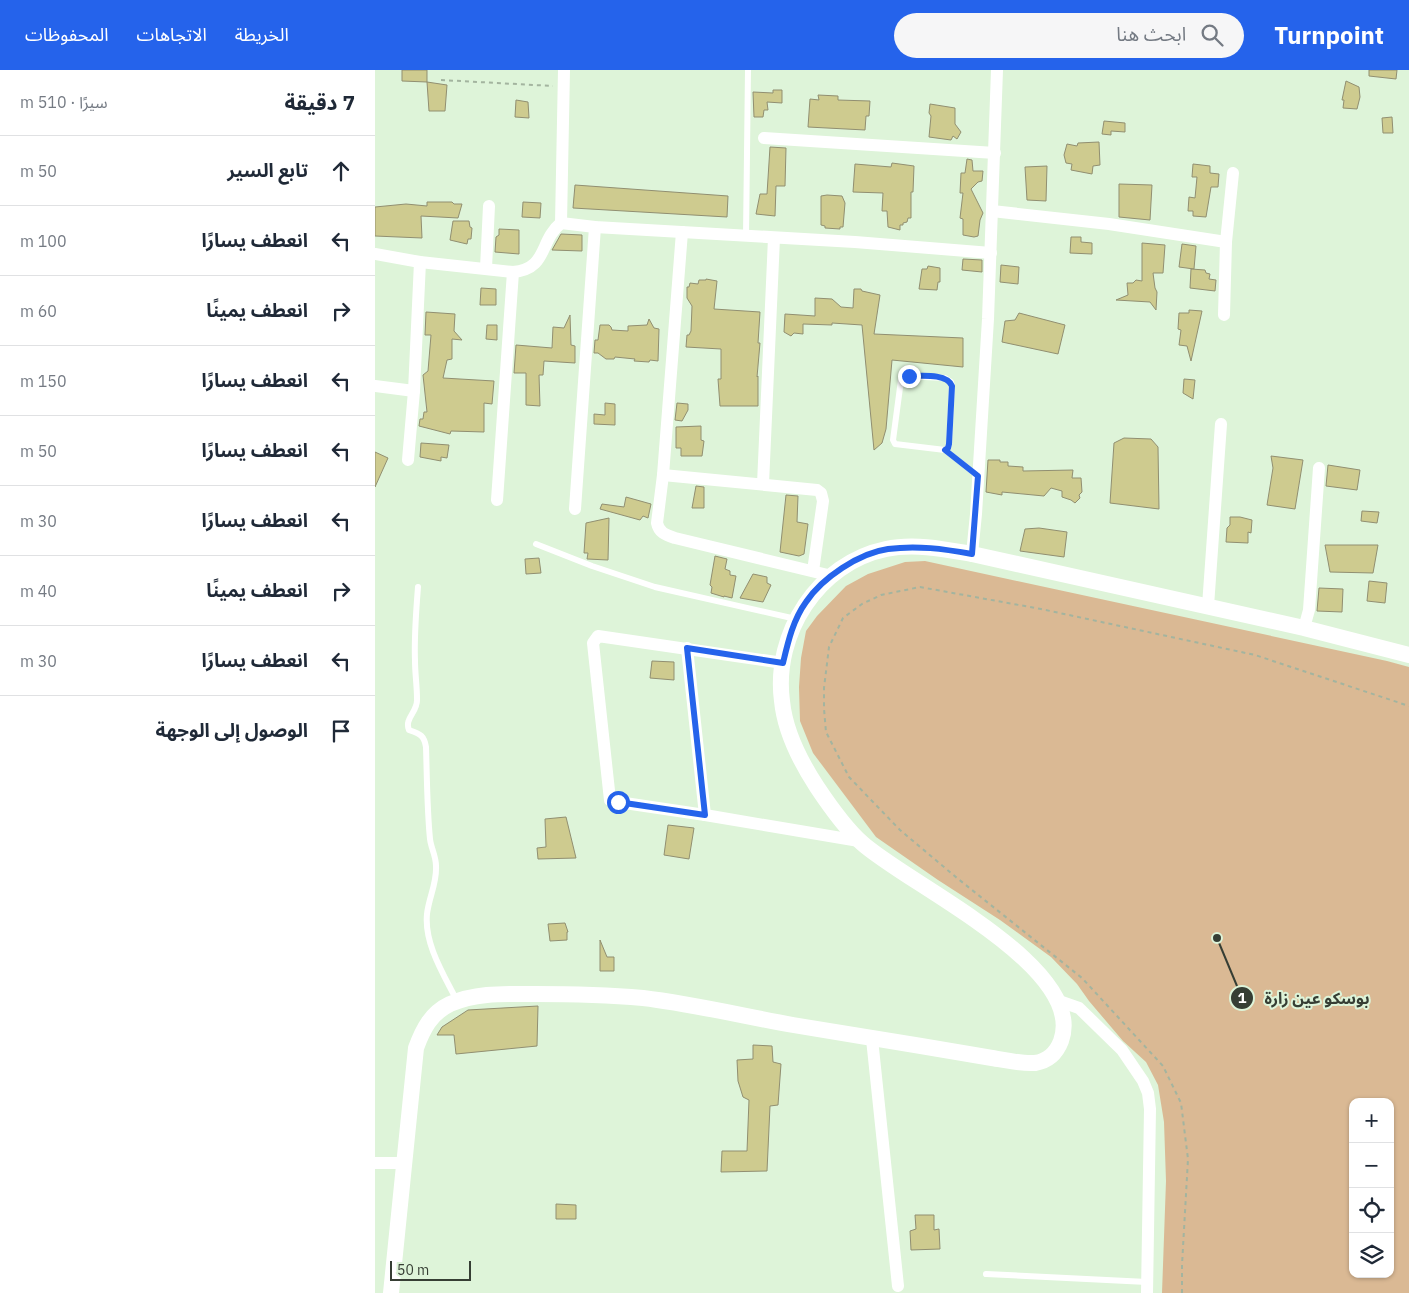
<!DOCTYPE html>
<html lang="ar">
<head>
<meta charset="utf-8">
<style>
  body { margin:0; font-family:"IBM Plex Sans","Noto Sans Arabic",sans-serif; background:#f6f6f7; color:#1f2937; direction:rtl }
  .controls { position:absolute; right:15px; bottom:15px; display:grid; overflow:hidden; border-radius:10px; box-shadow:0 1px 4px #0004 }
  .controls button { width:45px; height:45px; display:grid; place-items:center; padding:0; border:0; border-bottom:1px solid #e0e1e3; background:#fff; color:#1f2937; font:25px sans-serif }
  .scale { position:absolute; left:15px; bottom:12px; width:81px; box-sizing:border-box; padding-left:5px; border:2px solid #363e34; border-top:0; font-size:14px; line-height:18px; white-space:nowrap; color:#363e34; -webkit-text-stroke:4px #def4d9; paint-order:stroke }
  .stop { position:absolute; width:15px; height:15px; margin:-11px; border:4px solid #2563eb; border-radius:50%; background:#fff }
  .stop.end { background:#2563eb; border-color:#fff; box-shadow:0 1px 5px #0008 }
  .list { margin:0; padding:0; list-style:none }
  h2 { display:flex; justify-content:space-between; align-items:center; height:65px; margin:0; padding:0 20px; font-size:21px }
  h2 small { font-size:16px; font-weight:400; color:#747a83 }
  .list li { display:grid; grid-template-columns:32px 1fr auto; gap:15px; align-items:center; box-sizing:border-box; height:70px; padding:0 20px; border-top:1px solid #e0e1e3 }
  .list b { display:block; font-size:19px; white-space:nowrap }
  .list em { font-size:16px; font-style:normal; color:#747a83 }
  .icon { flex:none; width:28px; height:28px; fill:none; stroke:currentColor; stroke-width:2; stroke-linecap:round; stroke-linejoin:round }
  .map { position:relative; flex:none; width:1034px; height:1223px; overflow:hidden; direction:ltr }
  header { display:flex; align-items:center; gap:30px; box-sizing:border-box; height:70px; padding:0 25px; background:#2563eb; color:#fff }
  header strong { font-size:24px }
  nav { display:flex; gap:28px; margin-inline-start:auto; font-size:18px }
  .search { width:350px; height:45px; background:#f6f6f7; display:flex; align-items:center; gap:12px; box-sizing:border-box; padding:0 18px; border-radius:28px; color:#747a83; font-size:19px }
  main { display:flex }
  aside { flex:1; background:#fff }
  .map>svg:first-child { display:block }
  .green { fill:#dab994; fill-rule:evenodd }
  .building { fill:#cecb8f; stroke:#918f71 }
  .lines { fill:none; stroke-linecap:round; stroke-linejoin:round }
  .path { stroke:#a3b49f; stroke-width:2; stroke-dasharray:4 4; stroke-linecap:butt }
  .lane { stroke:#fff; stroke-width:6 }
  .street { stroke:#fff; stroke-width:12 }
  .secondary { stroke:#fff; stroke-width:16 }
  .route { stroke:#2563eb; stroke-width:6 }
  .leader { fill:none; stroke:#363e34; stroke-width:2 }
  .callout-dot { fill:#363e34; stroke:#def4d9; stroke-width:2 }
  .mark-label { font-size:15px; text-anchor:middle; font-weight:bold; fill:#fff }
  .callout-label { font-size:16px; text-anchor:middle; font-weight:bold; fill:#363e34; stroke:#def4d9; stroke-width:4; stroke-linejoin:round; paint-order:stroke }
</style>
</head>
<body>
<header>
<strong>Turnpoint</strong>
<div class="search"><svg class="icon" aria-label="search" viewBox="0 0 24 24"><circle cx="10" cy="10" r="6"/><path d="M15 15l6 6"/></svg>ابحث هنا</div>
<nav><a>الخريطة</a><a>الاتجاهات</a><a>المحفوظات</a></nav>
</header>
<main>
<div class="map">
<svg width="1034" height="1223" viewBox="0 0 1034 1223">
  <rect width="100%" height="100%" fill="#def4d9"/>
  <path class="green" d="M550,491L1012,591L1034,597V1223H787L791,1111L789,1052L783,1015L771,992L748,971L714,931L702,914L676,887L625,850L563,810L501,767L438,683L425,651L424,617L426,588L431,561L442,546L471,516L493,504L530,492ZM978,1032H1015V1204H978Z"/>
  <g class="building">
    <path d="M27,0H52V12L27,11Z"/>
    <path d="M994,0H1022L1021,9L994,6Z"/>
    <path d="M971,11L984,17L985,27L982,39L968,38L969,30H967Z"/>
    <path d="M52,12L72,15L70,41H54Z"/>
    <path d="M398,20H407V33L392,32L393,40H389L388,47H379L378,22L398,23Z"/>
    <path d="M443,25L463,26V30L495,31L494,46H491L490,60L433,57L435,29L444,30Z"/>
    <path d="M141,30L153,32L154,48L140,47Z"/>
    <path d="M555,34L580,38V54L586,62L582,69L578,66L576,70L554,67L556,46L554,43Z"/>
    <path d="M1017,47L1018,63H1008L1007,48Z"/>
    <path d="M729,51L750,53V62L736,61V65L727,64Z"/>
    <path d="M724,72L725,95L718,96L717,104L696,100L697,94L691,93L689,85L692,74L702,76L703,73Z"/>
    <path d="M395,77L411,78L410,116H401L400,146L381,144L385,124H392Z"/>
    <path d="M592,89L597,90L598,101H608L607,111L603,112L596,119L608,143L605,150L603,166L599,167L588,165V149L585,148L588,123H585L586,103H590Z"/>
    <path d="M517,93L539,96L538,122H536V148H533L532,152L528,153V155H525V160L513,157L512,141H507L508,123L478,122L480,94L516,97Z"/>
    <path d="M818,94L835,96V103L844,104L843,117H836L831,147L818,146V141H813L814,127L820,128L822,107H817Z"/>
    <path d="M672,96L671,131L652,130L650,97Z"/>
    <path d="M744,114L777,115L775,150L744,147Z"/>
    <path d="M200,115L353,126L352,147L198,138Z"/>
    <path d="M452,125L467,126L470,133L468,157H465V159L450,158V156L446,155V126Z"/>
    <path d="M52,132H77L79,134H87L83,148L46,146L47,168L0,166V137L31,134L52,136Z"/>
    <path d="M148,132L166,133L165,148L147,147Z"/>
    <path d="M78,151H94L95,157L97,158L96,169H93L92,174L75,170Z"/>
    <path d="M124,159L144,160V184L120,182L121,167L124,165Z"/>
    <path d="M186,164L207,165V181L177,180Z"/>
    <path d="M696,167H706V172L717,173V184L695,183Z"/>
    <path d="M767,173L790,175L788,203H778L780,218L782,222L781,240L775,232L741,230L753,225L752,213H758L761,210L767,211Z"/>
    <path d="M807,174L821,176L819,199L804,197Z"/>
    <path d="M588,189L607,190V202L587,200Z"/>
    <path d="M626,195L644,197L643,214L625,212Z"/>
    <path d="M553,196L565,198V212H563L562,220L544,219L547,199H552Z"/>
    <path d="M816,199L830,200L831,203L835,204L834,209L841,210L840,221L815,218Z"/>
    <path d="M331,209L342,211L339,239L385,242L383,273H385L382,307L383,306V336H345L343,309H346V279L311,277L312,265H314L316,261L317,236L312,228V217H314L315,213L323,214L324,210H331Z"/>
    <path d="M106,218L121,219V235H105Z"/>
    <path d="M479,219H486L487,221L505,225L499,264L588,268V297L517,290L511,359L507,373L499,380L487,255L457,253V255L428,254V264L419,263L416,266L409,262L410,244L440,246V228L457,229L466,237L478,238Z"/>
    <path d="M814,240L827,241L816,291L812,276L804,275L806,260L803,259L804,243H814Z"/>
    <path d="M51,242L80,244L79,261L87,270L77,269V289L72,290L68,308L119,311L117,334L109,333V362L76,361L75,364L44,356L45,349H48L49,342H52L48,305L53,301L56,265H50Z"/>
    <path d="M644,243L690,255L683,284L627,272L630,251L640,250Z"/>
    <path d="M195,245L196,275L200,276V293L169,291L168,305H164L165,336L151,335V303H139L141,275L177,278L178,257L189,258Z"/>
    <path d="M274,249L279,258L284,259L283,291L275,290L274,292L259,291L260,289L240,287L239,289H231L223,283H219L220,270H223L225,255H234L236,257L237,260L253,261V256L272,255Z"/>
    <path d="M112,255H122V270L111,269Z"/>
    <path d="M809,309L820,310L818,329L808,323Z"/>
    <path d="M230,333L240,334V355L219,354V344L230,345Z"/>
    <path d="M302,333L313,334V340L307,351L300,350Z"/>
    <path d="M326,356V370L329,371L327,386H306V378H301V357Z"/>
    <path d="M749,368L776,369L783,377L784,439L735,433L739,373Z"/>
    <path d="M46,373L74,375L72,388L66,387V391L45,387Z"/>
    <path d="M0,382L13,388L0,417Z"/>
    <path d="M896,386L928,390L920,439L892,435L898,398Z"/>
    <path d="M613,390H625V392H633V396L648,397V401L698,400L697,408H706L707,422L704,425L705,428L700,433L696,430L687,427V421L676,418L669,426L627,422V425L611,422Z"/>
    <path d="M953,395L985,400L982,420L951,416Z"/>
    <path d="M321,416L329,417V438H317Z"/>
    <path d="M411,425L423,426L422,452L433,454L429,484L424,486L405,482Z"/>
    <path d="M251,427L276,434L273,448L268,446L265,450L225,439L227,434L249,437Z"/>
    <path d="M987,441L1004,442L1002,453L986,451Z"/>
    <path d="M855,447H865L877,450L876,463L873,462V473L851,472L852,458L855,455Z"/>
    <path d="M234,448L233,490L212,489L213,483H209L211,453Z"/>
    <path d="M664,458L692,462L689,487L645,481L650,459Z"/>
    <path d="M950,475H1003L998,503L955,502Z"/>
    <path d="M340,486L352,489L350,499L355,501V505L361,506L357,528L349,526V527L336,523L337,517L335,515Z"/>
    <path d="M164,488L166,503L151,504L150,489Z"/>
    <path d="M378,504L392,507V513L396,515L388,532L365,528Z"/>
    <path d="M994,511L1012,513L1010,533L992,531Z"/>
    <path d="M944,518L968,519L967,542L942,541Z"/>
    <path d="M277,591L299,592V610L275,608Z"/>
    <path d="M191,747L201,788L163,789L162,778L171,777L170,749Z"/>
    <path d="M293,755L319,758L314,789L289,785Z"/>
    <path d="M190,853L193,862H192V870L175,871L173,854Z"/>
    <path d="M225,870L232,887H239V901H225Z"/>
    <path d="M163,936L162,976L81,984L79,965H62L67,957L93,940Z"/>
    <path d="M378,975L397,976L398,992L406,994L403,1035L395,1036L392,1101L346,1102L347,1081H372L374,1030L368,1027L363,1011L362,990L378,989Z"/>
    <path d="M181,1134L201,1135V1149H181Z"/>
    <path d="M540,1145H559V1160L564,1159L565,1179L536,1180L535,1161L541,1159Z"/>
  </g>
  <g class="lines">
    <g class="path">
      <path d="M66,10L178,16"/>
      <path d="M807,1223V1195L813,1089L806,1033L788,996L707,908L582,808L525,760L474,707L451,662L449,639V618L454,577L468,548L487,534L506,525L545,517L666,539L880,585L1034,636"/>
    </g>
    <g class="lane">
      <path d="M371,166L373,0"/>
      <path d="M530,306L570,308L576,312L577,316L574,374L573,378L570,380L520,374L518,370L526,310Z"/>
      <path d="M570,380L603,406"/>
      <path d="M161,474L217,496L280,517L421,549"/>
      <path d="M43,517C41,542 39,566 40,591C40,603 42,616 42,629C43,642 29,648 34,660C45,664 49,665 51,677C52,708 52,739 55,769C56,778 61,786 61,796C62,813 54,827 52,844C49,874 69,905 82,931"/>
      <path d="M611,1204L772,1212"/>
    </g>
    <g class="street">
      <path d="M389,68L620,83"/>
      <path d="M617,141L734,154L851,172"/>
      <path d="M186,153L220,157L480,172L616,183"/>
      <path d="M307,162L288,405L282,453C284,463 291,465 300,468L457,506"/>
      <path d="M0,184L45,192L138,202C173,199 164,171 186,153L189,0"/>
      <path d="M111,198L114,136"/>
      <path d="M849,245L851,172L858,103"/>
      <path d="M0,316L39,321"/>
      <path d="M33,390L39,321L45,192"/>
      <path d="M288,405L442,420L446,423L448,431L438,501"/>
      <path d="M388,414L399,168"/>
      <path d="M122,430L138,202"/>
      <path d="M200,439L220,157"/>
      <path d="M597,484L601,444L613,249L622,0"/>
      <path d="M833,536L846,354"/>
      <path d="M929,558L934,540L944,398"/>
      <path d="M312,578L330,745"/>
      <path d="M408,593L223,566L218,573L235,730L243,732L330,745L484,771"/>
      <path d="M684,931L704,938L747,980L768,1011L773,1023L775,1039L772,1223"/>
      <path d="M497,969L523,1216"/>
      <path d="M0,1093H29"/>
    </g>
    <path class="secondary" d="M16,1223L41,978C48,959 56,943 75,934C102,922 132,924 160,924C196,924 233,925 268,928C318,934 368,946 418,955C460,962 503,969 546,976C569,980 593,984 617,988C630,990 646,994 660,993C673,991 681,984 686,971C713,897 532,814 487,773C471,759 454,735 442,717C425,691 410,662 407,631C398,564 443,493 511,479C539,473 569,479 597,484L929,558L1034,585"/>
  </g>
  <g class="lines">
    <path class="route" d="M243,732L330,745L312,578L408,593C413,572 418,550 431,532C447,508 484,483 513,479C542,475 569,479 597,484L603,406L570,380L573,378L574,374L577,316C572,303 546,306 534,306"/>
  </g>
  <path class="leader" d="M842 868L867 928"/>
  <g class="callout-dot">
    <circle cx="842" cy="868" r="5"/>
    <circle cx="867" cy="928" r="12"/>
  </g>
  <g class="mark-label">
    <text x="867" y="933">1</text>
  </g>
  <g class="callout-label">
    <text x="942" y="934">بوسكو عين زارة</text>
  </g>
</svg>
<div class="controls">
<button>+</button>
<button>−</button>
<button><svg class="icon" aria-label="locate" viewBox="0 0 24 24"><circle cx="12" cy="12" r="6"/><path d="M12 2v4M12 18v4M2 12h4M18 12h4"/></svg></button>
<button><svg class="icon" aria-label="layers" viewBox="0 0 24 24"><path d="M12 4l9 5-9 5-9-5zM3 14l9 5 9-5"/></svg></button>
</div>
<div class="scale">50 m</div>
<div class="stop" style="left:243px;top:732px"></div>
<div class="stop end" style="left:534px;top:306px"></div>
</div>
<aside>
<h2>7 دقيقة<small>سيرًا · 510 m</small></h2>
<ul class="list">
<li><svg class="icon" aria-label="ahead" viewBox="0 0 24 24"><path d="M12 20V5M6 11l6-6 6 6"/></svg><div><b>تابع السير</b></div><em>50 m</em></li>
<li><svg class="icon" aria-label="left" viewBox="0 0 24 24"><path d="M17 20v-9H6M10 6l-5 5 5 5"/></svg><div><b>انعطف يسارًا</b></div><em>100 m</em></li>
<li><svg class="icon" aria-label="right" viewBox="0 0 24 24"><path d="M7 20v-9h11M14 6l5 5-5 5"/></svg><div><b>انعطف يمينًا</b></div><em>60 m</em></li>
<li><svg class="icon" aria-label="left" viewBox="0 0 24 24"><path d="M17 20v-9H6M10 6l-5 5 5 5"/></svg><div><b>انعطف يسارًا</b></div><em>150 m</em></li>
<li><svg class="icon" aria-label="left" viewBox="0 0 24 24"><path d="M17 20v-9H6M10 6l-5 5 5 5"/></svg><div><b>انعطف يسارًا</b></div><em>50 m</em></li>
<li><svg class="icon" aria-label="left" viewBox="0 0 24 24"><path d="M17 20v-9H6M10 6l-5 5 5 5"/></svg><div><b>انعطف يسارًا</b></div><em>30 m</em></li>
<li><svg class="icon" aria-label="right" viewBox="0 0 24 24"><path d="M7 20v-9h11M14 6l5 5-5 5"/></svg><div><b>انعطف يمينًا</b></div><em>40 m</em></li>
<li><svg class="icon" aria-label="left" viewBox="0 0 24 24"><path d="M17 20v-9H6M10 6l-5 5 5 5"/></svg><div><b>انعطف يسارًا</b></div><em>30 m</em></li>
<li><svg class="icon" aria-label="arrive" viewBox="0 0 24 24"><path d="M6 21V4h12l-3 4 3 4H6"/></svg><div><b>الوصول إلى الوجهة</b></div></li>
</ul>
</aside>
</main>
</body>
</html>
